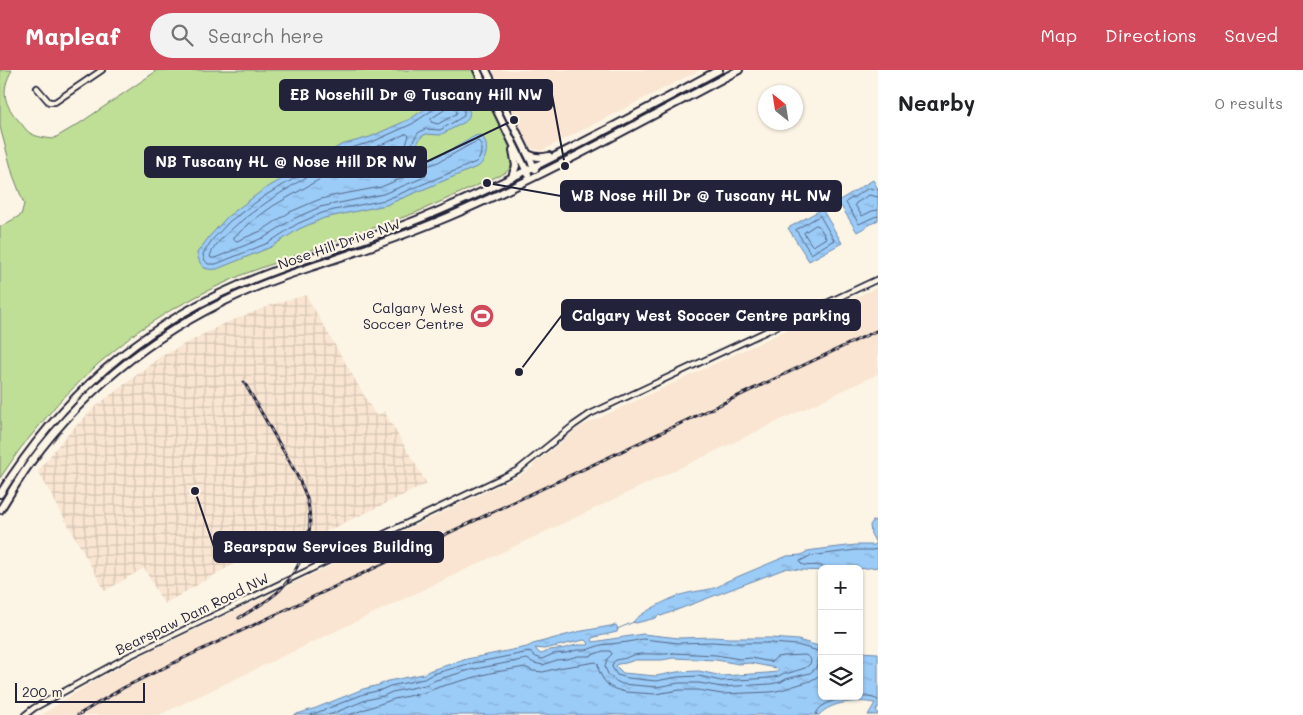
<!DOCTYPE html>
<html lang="en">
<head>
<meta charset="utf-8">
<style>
  body { margin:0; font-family:Mali,sans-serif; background:#f2f2f2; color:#202124 }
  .controls { position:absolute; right:15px; bottom:15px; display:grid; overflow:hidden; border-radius:8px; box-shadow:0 1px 4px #0004 }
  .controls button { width:45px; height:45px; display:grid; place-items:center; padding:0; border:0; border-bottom:1px solid #e0e0e0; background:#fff; color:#202124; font:25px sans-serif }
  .compass { position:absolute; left:758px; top:15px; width:45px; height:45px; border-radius:50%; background:#fff; box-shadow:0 1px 4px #0004; rotate:330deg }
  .scale { position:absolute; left:15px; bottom:12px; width:130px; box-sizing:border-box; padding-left:5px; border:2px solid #22223b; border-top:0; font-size:14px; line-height:18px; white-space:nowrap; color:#22223b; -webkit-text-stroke:4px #fcf5e5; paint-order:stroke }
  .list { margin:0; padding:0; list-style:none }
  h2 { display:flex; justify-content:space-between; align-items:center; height:65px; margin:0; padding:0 20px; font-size:21px }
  h2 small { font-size:16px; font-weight:400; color:#757577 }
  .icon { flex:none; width:28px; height:28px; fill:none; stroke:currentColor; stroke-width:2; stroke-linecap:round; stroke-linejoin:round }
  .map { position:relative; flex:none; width:878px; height:645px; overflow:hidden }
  header { display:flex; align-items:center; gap:30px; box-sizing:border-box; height:70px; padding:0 25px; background:#d1495b; color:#fff }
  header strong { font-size:24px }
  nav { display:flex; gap:28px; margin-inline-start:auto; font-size:18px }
  .search { width:350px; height:45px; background:#f2f2f2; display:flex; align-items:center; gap:12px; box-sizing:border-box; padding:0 18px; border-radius:28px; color:#757577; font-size:19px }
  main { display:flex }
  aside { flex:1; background:#fff }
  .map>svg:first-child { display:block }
  .built { fill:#f9e5d1 }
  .industrial { fill:url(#industrial-grid) }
  .park { fill:#bfde96; stroke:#708068 }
  .water { fill:url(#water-ripples); stroke:#6b87ac; fill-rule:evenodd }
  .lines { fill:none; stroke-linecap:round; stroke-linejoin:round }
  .shore { stroke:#526686; stroke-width:1 }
  .stream { stroke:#6b87ac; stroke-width:1 }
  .street-casing { stroke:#22223b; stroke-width:8 }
  .secondary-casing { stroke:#22223b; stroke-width:10 }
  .street { stroke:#fcf5e5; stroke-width:4.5 }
  .secondary { stroke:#fcf5e5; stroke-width:6 }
  .rail-casing { stroke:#22223b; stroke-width:3 }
  .rail { stroke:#fcf5e5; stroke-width:1; stroke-dasharray:4; stroke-linecap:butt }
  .labels { text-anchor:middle; stroke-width:4.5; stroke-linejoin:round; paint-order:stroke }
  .street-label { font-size:14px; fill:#22223b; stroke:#fcf5e5 }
  .poi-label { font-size:14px; fill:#22223b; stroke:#fcf5e5; text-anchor:end }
  .leader { fill:none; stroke:#22223b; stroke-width:2 }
  .callout-dot { fill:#22223b; stroke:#fcf5e5; stroke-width:2 }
  .callout { fill:#22223b; stroke:#22223b; stroke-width:2 }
  .callout-label { font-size:15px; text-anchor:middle; font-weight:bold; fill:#fff }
</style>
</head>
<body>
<header>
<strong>Mapleaf</strong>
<div class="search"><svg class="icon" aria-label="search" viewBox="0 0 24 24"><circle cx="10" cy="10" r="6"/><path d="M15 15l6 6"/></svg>Search here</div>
<nav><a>Map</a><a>Directions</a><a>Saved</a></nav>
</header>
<main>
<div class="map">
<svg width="878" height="645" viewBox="0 0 878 645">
  <defs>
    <pattern id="industrial-grid" width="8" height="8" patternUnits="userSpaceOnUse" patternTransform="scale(1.25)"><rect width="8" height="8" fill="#f9e5d1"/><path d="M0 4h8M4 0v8" fill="none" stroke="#d5c4b4"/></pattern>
    <pattern id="water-ripples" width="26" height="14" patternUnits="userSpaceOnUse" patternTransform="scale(1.25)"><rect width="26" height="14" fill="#9bcbf7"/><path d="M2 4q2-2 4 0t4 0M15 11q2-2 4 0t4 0" fill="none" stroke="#85aed5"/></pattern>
  </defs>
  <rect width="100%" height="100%" fill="#fcf5e5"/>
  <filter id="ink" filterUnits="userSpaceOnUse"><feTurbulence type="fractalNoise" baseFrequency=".02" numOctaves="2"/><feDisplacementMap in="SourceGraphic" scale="10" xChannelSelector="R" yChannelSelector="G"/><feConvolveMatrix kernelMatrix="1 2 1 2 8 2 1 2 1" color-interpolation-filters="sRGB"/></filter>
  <g filter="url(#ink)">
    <g class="built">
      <path d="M496,0H700L541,81L531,78L492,2Z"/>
      <path d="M878,217V304L159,645H41L94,611L147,583L517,407L533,397L534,394L580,357Z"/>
    </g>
    <path class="industrial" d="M306,225L376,346L384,341L427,414L274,486L267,475L164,534L144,498L105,521L38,401L65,367L95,337L160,287L223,254L274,234Z"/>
    <path class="park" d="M0,0H12C0,21 4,35 20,52C23,55 26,61 30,63C36,67 46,68 53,69L80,53L155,2L154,0H474L500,53L513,85L511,98L505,103L415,143L244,204L209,220L171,240L138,261L98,294L59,332L20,379L0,408V157L21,145L24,134L13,105L0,57Z"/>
    <g class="water">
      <path d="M451,23H455L460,24C466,34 475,42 465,52L440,65L426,64L421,67C419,71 415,76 415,81C413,106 468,70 475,66L481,65C489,73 488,88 479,96L386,135L324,148L299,159L271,177L217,199C203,201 200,196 197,183L209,167L227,147L263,120L341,75L370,67L410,49L431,35Z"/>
      <path d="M873,110L878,119V150L857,162L838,131Z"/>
      <path d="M822,139L842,173L809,191L788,158Z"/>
      <path d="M878,449V497L859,499H822V501C816,500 810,501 804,500C798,500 793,499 787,498L661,546L658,545L656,548L636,553L633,552C638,544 674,526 684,524C697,520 716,521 725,512L787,486L801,485L808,481L814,480L856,475H875L876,473L871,464L870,455L873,451Z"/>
      <path d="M616,555L618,559L617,562L595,567L592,568L593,572L643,564L679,568L712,567L728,568H771L798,570L822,577V626H859V582L878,583V639H876L878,645H868L875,633C857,630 832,631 819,645H294L316,638L363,619L379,615L388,611L423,604L431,600L467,589L527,577L533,574L577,562ZM584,570L587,571L589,574L588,575H576L566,578L550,580L542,584L539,583L535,578L544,579ZM673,588L716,590L739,594L750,593L776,598L779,600L777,602L768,603L722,606L699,601L677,602L656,606L623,603L616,596L618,594L626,593L635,590H662Z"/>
    </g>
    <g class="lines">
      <g class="shore">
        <path d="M452,28L457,29L464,41V46L440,60L425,59L418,63C414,69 407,80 411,88C414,93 420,96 425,96C439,95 464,76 478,71L481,74C481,81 482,87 476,92L385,130L334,140L322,143L297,154L268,173L216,194H208L204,189L203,184L212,170L230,151L266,125L343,80L372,72L412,54L434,39Z"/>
        <path d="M451,36L454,37L457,42L456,44L438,54L431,52V49Z"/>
        <path d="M405,64H407L409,66C401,87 402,97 425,103L426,105L425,107L383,124L320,137L293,149L265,167L215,188H211L210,187C215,159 316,100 344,86C353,82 364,81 373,78C384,74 395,69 405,64Z"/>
        <path d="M393,78L396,79L398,93L406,103L405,107L381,117L332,126L318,130L290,142L261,161L237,171L234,170V167L255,149L273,136L348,93L376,85Z"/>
        <path d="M878,120L869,118L847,131L846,133L859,154L874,147L878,146"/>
        <path d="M878,127L869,125L856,133L855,135L862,146L872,141L878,140"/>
        <path d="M820,146L834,170L811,184L796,160Z"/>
        <path d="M816,155L819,156L826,168L813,176L811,174L804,163Z"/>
        <path d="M826,499C818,492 809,498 801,494L800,491L810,486L856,480H872L878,479"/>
        <path d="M673,583L716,585L740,589L751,588L771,592L777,587L784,586L805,585L809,587L811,590L810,594L805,598L789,603H784L779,606L769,608L739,610L721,611L699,606L678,607L656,611L628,608L617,605L612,597C613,588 619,590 626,588C628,587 632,585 634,585C647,582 660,586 673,583Z"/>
        <path d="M311,645L364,624L381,620L390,616L424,609L433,604L468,594L530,582L536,587L542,589L553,584L566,583L577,580H586L601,575L628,572L643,569L679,573L712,572L728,573H771L797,575L822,582"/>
        <path d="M329,645L366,630L383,626L392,622L425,615L436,610L470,600L527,589L534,593L543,595L556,590L567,589L578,586H589L603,581H610L612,584L607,589L605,597L608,604L614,610L622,614L656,617L679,613H699L722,617L770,614L781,612L786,609L810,603L816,598L818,589L822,588"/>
        <path d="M349,645L394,629L427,622L439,617L490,603L525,597L533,601L543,602L558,598L596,592L598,594L599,601L603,609L609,616L615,619L625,622L655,624L680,620H698L722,624L771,622L781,620L810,611L817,607L822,602"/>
        <path d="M816,645C818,628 866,622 878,630"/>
      </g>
      <path class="stream" d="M617,559L634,552"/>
      <g class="street-casing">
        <g id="street">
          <path d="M37,18L49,32H55L102,0"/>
          <path d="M25,645L34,638L127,587L518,400L574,355L590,344L878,209"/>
        </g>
      </g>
      <g class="secondary-casing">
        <g id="secondary">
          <path d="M477,0L528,104"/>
          <path d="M486,0L535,99"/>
          <path d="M528,84C535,88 541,88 549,86"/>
          <path d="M512,107L516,96L513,80"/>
          <path d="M0,424C58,332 137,259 237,216C303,187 374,169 441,140C536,99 627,49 719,0"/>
          <path d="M0,440C10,424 20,407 31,392C88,314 165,255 254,218C279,207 306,199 332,190C371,177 410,163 448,147C548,104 643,50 739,0"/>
        </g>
      </g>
      <use href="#street" class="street"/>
      <use href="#secondary" class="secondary"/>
      <g class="rail-casing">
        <g id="rail">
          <path d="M239,548C253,539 269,531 280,520C303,496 316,462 307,429C301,410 290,392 280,375C268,354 256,333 244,312"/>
          <path d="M78,645L123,618L188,586L878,260"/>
        </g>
      </g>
      <use href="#rail" class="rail"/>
    </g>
  </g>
  <defs>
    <g id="stadium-disc" transform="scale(1.25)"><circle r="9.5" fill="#d1495b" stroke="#fcf5e5"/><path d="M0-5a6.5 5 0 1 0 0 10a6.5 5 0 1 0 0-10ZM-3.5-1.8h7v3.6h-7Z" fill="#fff"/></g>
  </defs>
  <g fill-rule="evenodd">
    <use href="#stadium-disc" x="482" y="246"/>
  </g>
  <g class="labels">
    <g class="street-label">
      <text transform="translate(339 174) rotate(-19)" y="5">Nose Hill Drive NW</text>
      <text transform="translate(192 544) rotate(-26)" y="5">Bearspaw Dam Road NW</text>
    </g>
    <g class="poi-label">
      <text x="464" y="243">Calgary West<tspan x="464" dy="16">Soccer Centre</tspan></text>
    </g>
  </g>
  <path class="leader" d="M565 96L552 25M514 50L426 92M487 113L561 126M519 302L562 245M195 421L214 477"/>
  <g class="callout-dot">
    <circle cx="565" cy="96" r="5"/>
    <circle cx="514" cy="50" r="5"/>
    <circle cx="487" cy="113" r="5"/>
    <circle cx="519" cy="302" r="5"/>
    <circle cx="195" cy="421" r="5"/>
  </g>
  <g class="callout">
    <rect x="280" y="10" width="272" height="30" rx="5"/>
    <rect x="145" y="77" width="281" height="30" rx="5"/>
    <rect x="561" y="111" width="280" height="30" rx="5"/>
    <rect x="562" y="230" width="298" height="30" rx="5"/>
    <rect x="214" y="462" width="229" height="30" rx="5"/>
  </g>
  <g class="callout-label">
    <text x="416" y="30">EB Nosehill Dr @ Tuscany Hill NW</text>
    <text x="286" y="97">NB Tuscany HL @ Nose Hill DR NW</text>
    <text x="701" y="131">WB Nose Hill Dr @ Tuscany HL NW</text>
    <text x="711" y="251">Calgary West Soccer Centre parking</text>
    <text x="328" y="482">Bearspaw Services Building</text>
  </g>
</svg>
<div class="controls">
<button>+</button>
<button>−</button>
<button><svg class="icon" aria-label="layers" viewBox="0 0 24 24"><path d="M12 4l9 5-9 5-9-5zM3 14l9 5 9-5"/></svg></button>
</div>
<svg class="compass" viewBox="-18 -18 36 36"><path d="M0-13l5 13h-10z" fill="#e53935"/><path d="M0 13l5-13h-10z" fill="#757577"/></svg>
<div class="scale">200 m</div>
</div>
<aside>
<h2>Nearby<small>0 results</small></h2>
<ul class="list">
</ul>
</aside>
</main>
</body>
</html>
